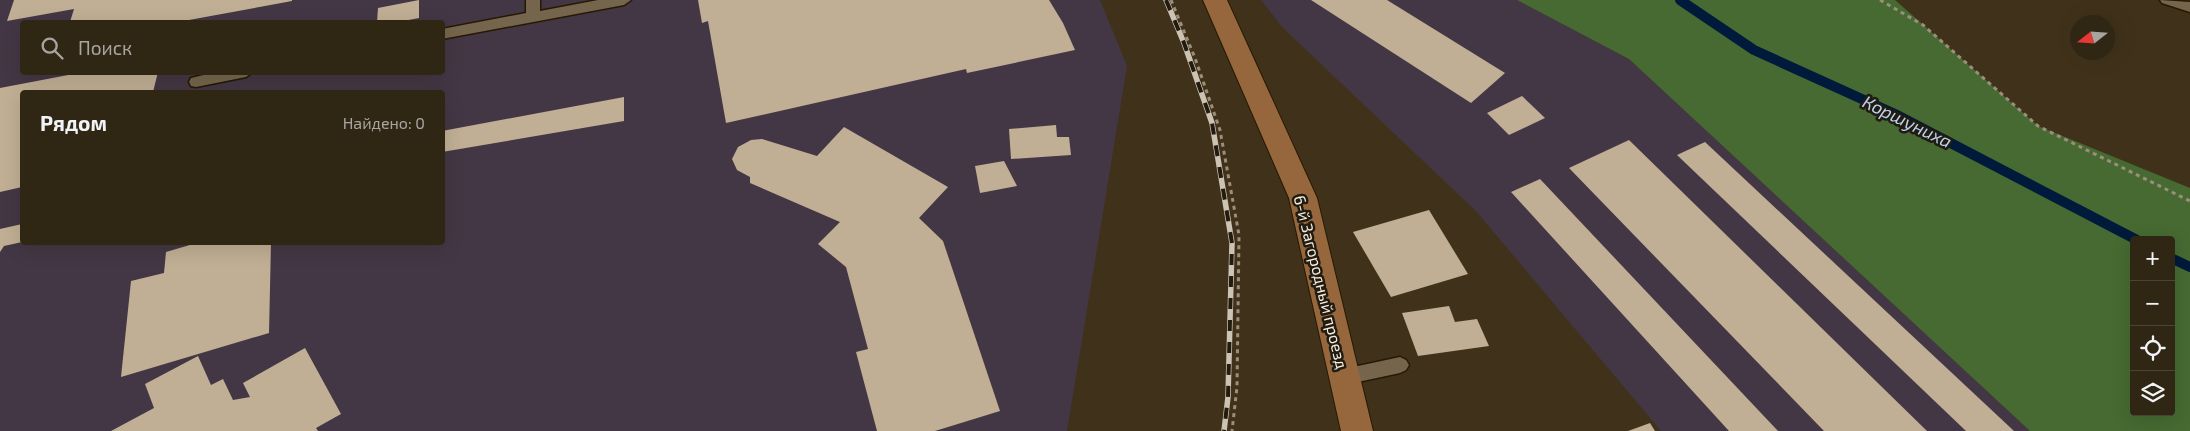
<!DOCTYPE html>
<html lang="ru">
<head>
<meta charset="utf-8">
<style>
  body { margin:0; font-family:"Exo 2",sans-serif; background:#3c3222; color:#f1f3f6 }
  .controls { position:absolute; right:15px; bottom:15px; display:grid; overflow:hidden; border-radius:5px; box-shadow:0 5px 20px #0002 }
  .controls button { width:45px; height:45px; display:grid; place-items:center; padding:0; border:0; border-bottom:1px solid #4b4334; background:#302614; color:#f1f3f6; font:25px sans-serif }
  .compass { position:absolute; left:2070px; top:15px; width:45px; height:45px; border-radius:50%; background:#302614; box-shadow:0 5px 20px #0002; rotate:253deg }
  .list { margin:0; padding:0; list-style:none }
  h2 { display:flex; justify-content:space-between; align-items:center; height:65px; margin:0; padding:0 20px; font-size:21px }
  h2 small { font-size:16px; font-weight:400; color:#a8a5a0 }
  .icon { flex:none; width:28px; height:28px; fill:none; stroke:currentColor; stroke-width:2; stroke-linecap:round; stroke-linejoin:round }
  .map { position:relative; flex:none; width:2190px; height:431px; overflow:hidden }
  .search { position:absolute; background:#302614; box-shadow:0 5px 20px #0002; left:20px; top:20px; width:425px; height:55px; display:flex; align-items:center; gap:12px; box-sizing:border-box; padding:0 18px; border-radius:5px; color:#a8a5a0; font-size:19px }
  .panel { position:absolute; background:#302614; box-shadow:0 5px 20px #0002; left:20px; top:90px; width:425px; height:155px; border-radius:5px }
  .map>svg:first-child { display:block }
  .industrial { fill:#443745; fill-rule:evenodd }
  .forest { fill:#466a32; fill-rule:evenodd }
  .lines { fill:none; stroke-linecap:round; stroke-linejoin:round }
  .stream { stroke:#001a3b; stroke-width:10 }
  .building { fill:#c0af94 }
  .lane-casing { stroke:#261903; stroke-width:3 }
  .secondary-casing { stroke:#261903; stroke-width:2 }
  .path { stroke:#9b8f7c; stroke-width:3; stroke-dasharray:4 4; stroke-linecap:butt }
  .lane { fill:#75654c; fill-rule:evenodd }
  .secondary { fill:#96673c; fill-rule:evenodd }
  .rail-casing { stroke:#cdc3b3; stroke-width:5.5 }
  .rail { stroke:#211b10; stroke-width:4; stroke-dasharray:11; stroke-linecap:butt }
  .labels { text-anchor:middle; stroke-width:5; stroke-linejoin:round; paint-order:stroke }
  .street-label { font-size:16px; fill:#f7eee0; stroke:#211b10 }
  .water-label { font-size:18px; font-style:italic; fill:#b9d2f0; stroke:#211b10 }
</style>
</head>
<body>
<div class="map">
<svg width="2190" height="431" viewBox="0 0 2190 431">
  <rect width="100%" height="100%" fill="#40321a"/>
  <g class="industrial">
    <path d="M0,0H1100L1127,66L1067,431H0ZM22,22H442V72H22ZM22,92H442V242H22Z"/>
    <path d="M1261,0H1517L1629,59L2030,431H1661L1476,211L1283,28Z"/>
  </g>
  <path class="forest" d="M1517,0H1895L2038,126L2190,188V431H2030L1629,59ZM2134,240H2171V412H2134Z"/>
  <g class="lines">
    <g class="stream">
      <path d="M1680,0L1754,50L1895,114L2137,240"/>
      <path d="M2171,258L2190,267"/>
    </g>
  </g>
  <g class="building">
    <path d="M14,0H292V1L178,22H70L74,9L7,21Z"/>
    <path d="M419,0V18L398,22H377L378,8Z"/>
    <path d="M698,0H1049L1063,23L1075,50L967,73L966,69L726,123L708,21L702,23Z"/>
    <path d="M1311,0H1387L1505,73L1471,103Z"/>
    <path d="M84,72H158L153,92H22V187L0,192V88Z"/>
    <path d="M1522,96L1545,118L1509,135L1487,113Z"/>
    <path d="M624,97V121L442,152V131Z"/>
    <path d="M1056,125L1057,137H1069L1071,155L1011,159L1009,129Z"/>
    <path d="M844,127L948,187L919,218L943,241L1000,411L935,431H877L856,352L868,349L846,267L818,244L840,222L750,183V177L737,170L732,159L738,147L751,140L762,139L817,156Z"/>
    <path d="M1629,140L1927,431H1824L1569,168Z"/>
    <path d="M1705,142L2014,431H1966L1677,155Z"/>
    <path d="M1004,161L1017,186L980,193L975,166Z"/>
    <path d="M1540,179L1778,431H1729L1511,192Z"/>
    <path d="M1429,210L1468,274L1391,297L1353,232Z"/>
    <path d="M22,224V242L4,246L0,252V229Z"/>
    <path d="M200,242H271L269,333L121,377L131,281L164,273L166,252Z"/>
    <path d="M1449,306L1455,322L1477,319L1489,346L1418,356L1402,313Z"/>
    <path d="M305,348L341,414L316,428L318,431H111L154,408L145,384L198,356L211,385L223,379L233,400L250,397L243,383Z"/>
    <path d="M1650,423L1655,431H1628Z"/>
  </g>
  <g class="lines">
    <g class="lane-casing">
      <g id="lane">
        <path d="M526,0H540V11L598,0H631L624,5L442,39V29L526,13Z"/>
        <path d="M2160,0L2190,2V12L2162,3Z"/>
        <path d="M216,72H253L246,77L196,87L191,86L189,82L191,78Z"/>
        <path d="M1400,357L1406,360L1409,365L1406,370L1400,373L1344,385L1338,383L1335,377L1338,371L1344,369Z"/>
      </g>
    </g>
    <g class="secondary-casing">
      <path id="secondary" d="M1203,0H1227L1317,198L1373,431H1341L1289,198Z"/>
    </g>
    <g class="path">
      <path d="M1171,0L1195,58L1220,130L1239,235L1237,387L1232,431"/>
      <path d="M1880,0L1923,25L2038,126L2190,201"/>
    </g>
    <use href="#lane" class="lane"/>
    <use href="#secondary" class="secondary"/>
    <g class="rail-casing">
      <path id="rail" d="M1166,0L1184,43L1212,123L1232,243L1228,397L1224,431"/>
    </g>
    <use href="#rail" class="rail"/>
  </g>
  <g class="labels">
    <g class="street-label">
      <text transform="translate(1321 282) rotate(76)" y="6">6-й Загородный проезд</text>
    </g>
    <g class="water-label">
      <text transform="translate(1907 122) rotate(26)" y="6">Коршуниха</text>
    </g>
  </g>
</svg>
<div class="controls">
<button>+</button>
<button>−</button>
<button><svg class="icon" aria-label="locate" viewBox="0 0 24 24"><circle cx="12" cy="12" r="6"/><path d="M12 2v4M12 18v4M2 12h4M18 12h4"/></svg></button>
<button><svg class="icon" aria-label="layers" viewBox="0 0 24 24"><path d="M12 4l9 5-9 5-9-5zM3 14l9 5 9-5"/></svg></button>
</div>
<svg class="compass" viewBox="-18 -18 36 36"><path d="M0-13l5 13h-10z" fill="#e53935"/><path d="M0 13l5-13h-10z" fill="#a8a5a0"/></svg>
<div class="search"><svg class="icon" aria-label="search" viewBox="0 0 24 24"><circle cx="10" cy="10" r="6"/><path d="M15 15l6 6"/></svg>Поиск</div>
<section class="panel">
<h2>Рядом<small>Найдено: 0</small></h2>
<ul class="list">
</ul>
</section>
</div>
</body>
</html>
